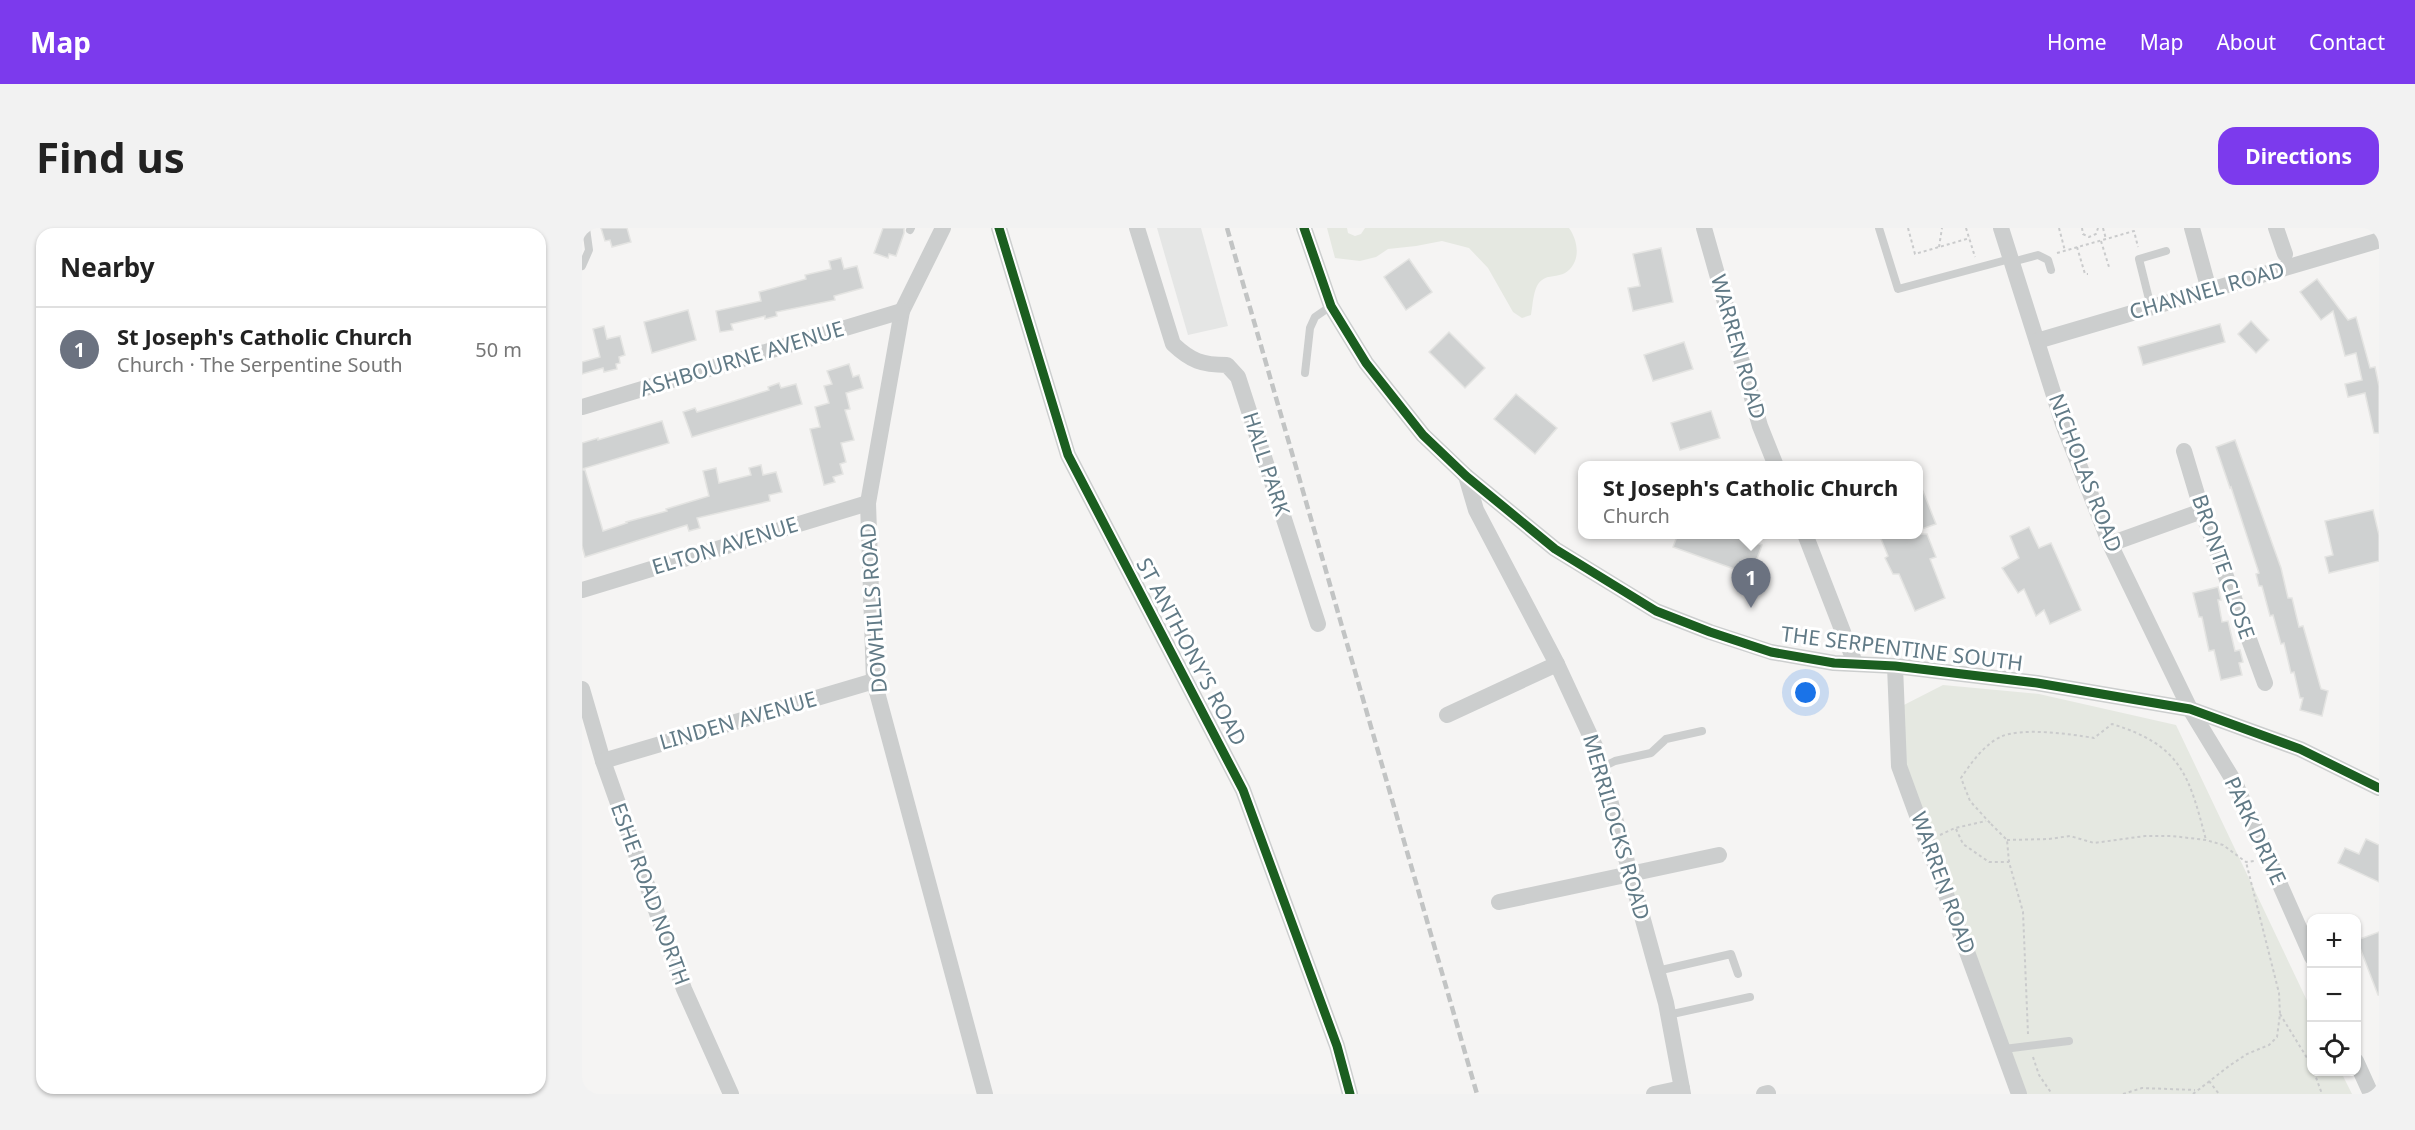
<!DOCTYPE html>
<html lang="en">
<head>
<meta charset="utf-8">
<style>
  body { margin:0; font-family:"Noto Sans",sans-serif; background:#f2f2f2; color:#222 }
  .controls { position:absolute; right:18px; bottom:18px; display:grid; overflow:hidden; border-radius:12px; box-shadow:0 2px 4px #0004 }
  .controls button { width:54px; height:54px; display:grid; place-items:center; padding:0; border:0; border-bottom:2px solid #e0e0e0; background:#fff; color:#222; font:30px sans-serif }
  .you { position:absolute; left:1224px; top:465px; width:21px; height:21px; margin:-15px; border:4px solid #fff; border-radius:50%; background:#1a73e8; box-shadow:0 0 0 9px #1a73e833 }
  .badge { display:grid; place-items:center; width:39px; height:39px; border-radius:50%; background:#7c3aed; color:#fff; font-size:20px; font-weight:700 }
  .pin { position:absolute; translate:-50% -50px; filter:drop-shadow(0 2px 3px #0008) }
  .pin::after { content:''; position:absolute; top:32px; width:21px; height:18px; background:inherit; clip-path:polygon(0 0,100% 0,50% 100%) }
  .popup { position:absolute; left:996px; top:233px; width:345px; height:78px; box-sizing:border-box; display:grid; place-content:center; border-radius:12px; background:#fff; filter:drop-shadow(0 2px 4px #0005); font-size:20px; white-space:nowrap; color:#767676 }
  .popup b { font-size:22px; color:#222 }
  .popup::after { content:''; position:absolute; left:50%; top:100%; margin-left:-12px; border:12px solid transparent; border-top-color:#fff }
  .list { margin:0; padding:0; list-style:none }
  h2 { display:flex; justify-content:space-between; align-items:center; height:78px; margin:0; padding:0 24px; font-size:26px }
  h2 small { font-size:20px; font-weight:400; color:#767676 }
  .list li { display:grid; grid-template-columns:39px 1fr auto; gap:18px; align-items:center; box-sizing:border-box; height:84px; padding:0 24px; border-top:2px solid #e0e0e0 }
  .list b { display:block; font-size:22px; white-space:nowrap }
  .list p { margin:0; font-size:20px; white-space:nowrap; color:#767676 }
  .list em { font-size:20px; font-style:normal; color:#767676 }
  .icon { flex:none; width:33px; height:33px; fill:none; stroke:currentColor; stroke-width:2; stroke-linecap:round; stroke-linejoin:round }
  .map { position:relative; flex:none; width:1797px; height:866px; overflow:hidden; border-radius:18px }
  header { display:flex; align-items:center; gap:36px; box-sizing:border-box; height:84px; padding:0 30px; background:#7c3aed; color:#fff }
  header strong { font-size:28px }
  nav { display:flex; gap:33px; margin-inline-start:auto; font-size:21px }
  .intro { display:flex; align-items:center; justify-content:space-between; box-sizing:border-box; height:144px; padding:0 36px }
  h1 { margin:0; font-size:42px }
  .button { padding:15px 27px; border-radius:18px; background:#7c3aed; color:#fff; font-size:21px; font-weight:700 }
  main { display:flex; gap:36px; padding:0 36px }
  aside { flex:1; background:#fff; border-radius:18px; box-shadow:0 2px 4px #0004 }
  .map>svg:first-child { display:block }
  .built { fill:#e5e6e5 }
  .green { fill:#e5e8e1 }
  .building { fill:#cfd1d1; stroke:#e4e4e2; stroke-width:1.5 }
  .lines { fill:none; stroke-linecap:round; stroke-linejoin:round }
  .path { stroke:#cacbcc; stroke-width:2; stroke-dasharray:3 3; stroke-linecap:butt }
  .service { stroke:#cccece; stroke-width:8 }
  .minor { stroke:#cccece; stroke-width:16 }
  .rail { stroke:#c2c4c4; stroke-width:4.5; stroke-dasharray:9 4.5; stroke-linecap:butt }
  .cycleway-casing { stroke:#fff; stroke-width:13 }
  .cycleway { stroke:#1b5e20; stroke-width:9 }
  .labels { text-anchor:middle; stroke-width:6; stroke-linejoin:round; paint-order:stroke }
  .street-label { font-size:21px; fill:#617a86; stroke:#fff }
</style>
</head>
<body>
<header>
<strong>Map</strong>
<nav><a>Home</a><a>Map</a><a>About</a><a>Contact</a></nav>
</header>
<div class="intro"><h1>Find us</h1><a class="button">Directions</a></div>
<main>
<aside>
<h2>Nearby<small></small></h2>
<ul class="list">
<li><span class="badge" style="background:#6b7280">1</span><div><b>St Joseph's Catholic Church</b><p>Church · The Serpentine South</p></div><em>50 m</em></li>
</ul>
</aside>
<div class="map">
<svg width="1797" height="866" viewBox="0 0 1797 866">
  <rect width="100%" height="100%" fill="#f5f4f3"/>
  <path class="built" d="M575,0H619L646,98L606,107Z"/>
  <g class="green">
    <path d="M745,0H765L766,5L773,8L779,6L783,0H987C997,14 999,35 983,45C976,49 966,47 960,52C951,58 951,77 949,87L940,90L931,84L906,40L887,20L860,13L834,18L806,21L794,29L778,33L753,30Z"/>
    <path d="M1361,457L1457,466L1594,497L1729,781L1730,844H1759L1770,866H1435L1317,538L1316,480Z"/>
  </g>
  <g class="building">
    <path d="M19,0H45L49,14L30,19L28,12L23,13Z"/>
    <path d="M301,0H322V5L314,28L307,26L306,30L292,25Z"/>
    <path d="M1079,20L1091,74L1051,83L1046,60L1058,58L1051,26Z"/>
    <path d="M259,30L262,41L275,38L281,60L252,68L253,72L194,84L195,88L183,91V88L149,96L151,102L138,104L134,83L179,73L177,64L224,51L223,47L249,41L247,33Z"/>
    <path d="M827,31L850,64L824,82L802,49Z"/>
    <path d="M1735,51L1766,92L1774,89L1788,140L1793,139L1797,158V205H1792L1783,165L1766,169L1763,156L1780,152L1774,125L1763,128L1751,83L1739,92L1718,64Z"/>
    <path d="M106,82L114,112L70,125L62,94Z"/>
    <path d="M1669,93L1687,112L1674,125L1656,106Z"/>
    <path d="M1638,96L1643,114L1561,137L1556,119Z"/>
    <path d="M22,98L25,111L38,108L43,127L37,129L38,135L34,136L35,141L22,144L21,140L0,146V134L18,129L11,101Z"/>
    <path d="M867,104L903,140L883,160L847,124Z"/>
    <path d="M1102,114L1111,141L1071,153L1062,127Z"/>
    <path d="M267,136L271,149L277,147L281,160L264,165L268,181L263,182L272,212L259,215L264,234L258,236L261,246L251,249L253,254L242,257L228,201L238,199L233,179L247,175L242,158L250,156L245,143Z"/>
    <path d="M197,155L199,160L214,156L220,176L110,209L101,184L113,180L115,184L152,173L187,162L186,159Z"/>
    <path d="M934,166L975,200L953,226L912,191Z"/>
    <path d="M1129,183L1138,210L1098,222L1089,195Z"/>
    <path d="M80,193L87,215L0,241V215L16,210V212Z"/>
    <path d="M1653,212L1699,340L1706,370H1710L1717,399L1721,398L1739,461L1746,463L1740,488L1718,482L1721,470H1718L1712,444L1709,445L1702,415L1699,416L1691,387L1688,388L1680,358H1677L1674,346L1677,345L1649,259L1648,260L1634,219Z"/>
    <path d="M179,237L181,247L194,244L200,264L187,267L188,273L115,290L118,300L107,303L105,297L3,329L0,318V242H3L21,303L45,295L44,294L85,283L84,281L127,268L121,243L134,240L137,255L169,247L167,240Z"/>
    <path d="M1337,253L1354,296L1337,302Z"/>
    <path d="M1791,282L1797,307V333L1747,345L1743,329L1751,327L1743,293Z"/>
    <path d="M1447,299L1457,320L1469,315L1499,382L1468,396L1462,382L1454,388L1442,361L1436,365L1420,340L1437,330L1428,308Z"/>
    <path d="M1096,306H1150L1180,317L1169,347L1091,319Z"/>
    <path d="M1297,306H1345L1354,329L1348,331L1363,370L1333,383L1317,346H1311L1303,330L1306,328Z"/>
    <path d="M1636,359L1639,372H1636L1640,394L1646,393L1653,423L1658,422L1661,434L1657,435L1660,447L1639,452L1632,422L1627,423L1620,389H1617L1611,365Z"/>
    <path d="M1784,611L1797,617V654L1756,635L1763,620L1777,626Z"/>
    <path d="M1797,704V767H1796L1775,712Z"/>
  </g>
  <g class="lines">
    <g class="path">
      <path d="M1326,0L1333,26L1388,10"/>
      <path d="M1384,0L1393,29"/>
      <path d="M1477,0L1483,23"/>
      <path d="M1500,0L1501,6L1507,9L1514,6L1516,0"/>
      <path d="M1521,0L1524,11"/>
      <path d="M1519,13L1527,39"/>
      <path d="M1357,19L1360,0"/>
      <path d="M1495,19L1503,46H1506"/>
      <path d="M1475,25L1552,3L1556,19"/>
      <path d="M1408,595L1388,573L1379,550C1389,535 1401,518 1418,509C1439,499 1489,506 1512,510L1530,496C1599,517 1607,547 1624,612"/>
      <path d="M1409,596L1425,612L1427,634L1441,684L1446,806"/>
      <path d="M1374,601L1381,616L1407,634H1427"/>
      <path d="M1358,607L1373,600L1404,593"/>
      <path d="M1425,612L1467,611L1488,608L1512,615L1563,608H1590L1624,612L1641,617L1664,634L1672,633"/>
      <path d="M1698,786L1730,838"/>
      <path d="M1451,829L1457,847L1470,866"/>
      <path d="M1732,844L1740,866"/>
      <path d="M1627,853L1637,866"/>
      <path d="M1541,866L1560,860L1613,862"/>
      <path d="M1611,866L1647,838L1665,826L1687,817L1695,809L1698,786L1697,765L1664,634"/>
    </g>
    <g class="service">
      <path d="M1297,0L1316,61L1428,31"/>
      <path d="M328,2L329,0"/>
      <path d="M1430,34L1456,27L1466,32L1469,42"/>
      <path d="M0,38L7,22L4,0"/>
      <path d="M1569,79L1557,31L1584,23"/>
      <path d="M723,145L728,100L733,89L749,78"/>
      <path d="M1019,540L1033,533L1069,525L1084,511L1120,503"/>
      <path d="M1075,743L1149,726L1156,746"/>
      <path d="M1086,787L1168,769"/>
      <path d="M1422,821L1487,813"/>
    </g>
    <g class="minor">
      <path d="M361,0L320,83L286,275L292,453L403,866"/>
      <path d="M417,0L486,227L661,562L755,818L768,866"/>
      <path d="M555,0L591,116C609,133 620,137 645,137L656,149L736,396"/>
      <path d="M722,0L749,78L784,135L841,207L884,248L973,321L1074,383L1128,404L1189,424L1252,435L1313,438L1455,455L1608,481L1718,521L1797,560"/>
      <path d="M1122,0L1178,198L1194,238"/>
      <path d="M1419,0L1481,196L1528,316L1608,481L1653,555L1730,729"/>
      <path d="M1610,0L1627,62"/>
      <path d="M1694,0L1703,26"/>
      <path d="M1455,113L1795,13"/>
      <path d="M0,179L320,83"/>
      <path d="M1602,223L1620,283L1683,455"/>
      <path d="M884,248L894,282L975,436L1013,518L1084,775L1101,866"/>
      <path d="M1223,306L1273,435"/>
      <path d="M1528,316L1620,283"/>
      <path d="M0,362L286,275"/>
      <path d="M1313,438L1317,538L1437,866"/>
      <path d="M0,461L21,533L102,761L149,866"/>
      <path d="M865,487L975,436"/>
      <path d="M21,533L292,453"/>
      <path d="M917,674L1137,627"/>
      <path d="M1774,833L1789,866"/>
      <path d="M1072,866L1100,860"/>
      <path d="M1182,866L1186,865"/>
    </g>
    <path class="rail" d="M645,0L895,866"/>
    <g class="cycleway-casing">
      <g id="cycleway">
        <path d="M417,0L486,227L661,562L755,818L768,866"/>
        <path d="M722,0L749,78L784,135L841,207L884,248L973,321L1074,383L1128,404L1189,424L1252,435L1313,438L1455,455L1608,481L1718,521L1797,560"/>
      </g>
    </g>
    <use href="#cycleway" class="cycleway"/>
  </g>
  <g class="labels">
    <g class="street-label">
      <text transform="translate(1625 63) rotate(-16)" y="7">CHANNEL ROAD</text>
      <text transform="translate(1156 119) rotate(74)" y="7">WARREN ROAD</text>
      <text transform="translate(160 131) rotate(-17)" y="7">ASHBOURNE AVENUE</text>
      <text transform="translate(684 236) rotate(72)" y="7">HALL PARK</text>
      <text transform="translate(1503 245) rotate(69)" y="7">NICHOLAS ROAD</text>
      <text transform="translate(143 318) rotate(-17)" y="7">ELTON AVENUE</text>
      <text transform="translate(1641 339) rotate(71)" y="7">BRONTE CLOSE</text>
      <text transform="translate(292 380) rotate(-94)" y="7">DOWHILLS ROAD</text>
      <text transform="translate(1320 421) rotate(7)" y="7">THE SERPENTINE SOUTH</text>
      <text transform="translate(609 424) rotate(62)" y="7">ST ANTHONY'S ROAD</text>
      <text transform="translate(156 493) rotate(-16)" y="7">LINDEN AVENUE</text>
      <text transform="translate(1034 599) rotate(74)" y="7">MERRILOCKS ROAD</text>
      <text transform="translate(1673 603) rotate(65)" y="7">PARK DRIVE</text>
      <text transform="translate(1361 655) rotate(70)" y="7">WARREN ROAD</text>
      <text transform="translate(68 666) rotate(70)" y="7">ESHE ROAD NORTH</text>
    </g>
  </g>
</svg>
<div class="controls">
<button>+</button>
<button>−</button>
<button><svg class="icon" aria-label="locate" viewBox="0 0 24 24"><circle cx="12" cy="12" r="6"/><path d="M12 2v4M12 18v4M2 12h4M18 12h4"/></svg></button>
</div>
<div class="you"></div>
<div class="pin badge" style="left:1169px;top:380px;background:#6b7280">1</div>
<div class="popup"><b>St Joseph's Catholic Church</b>Church</div>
</div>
</main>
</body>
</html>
